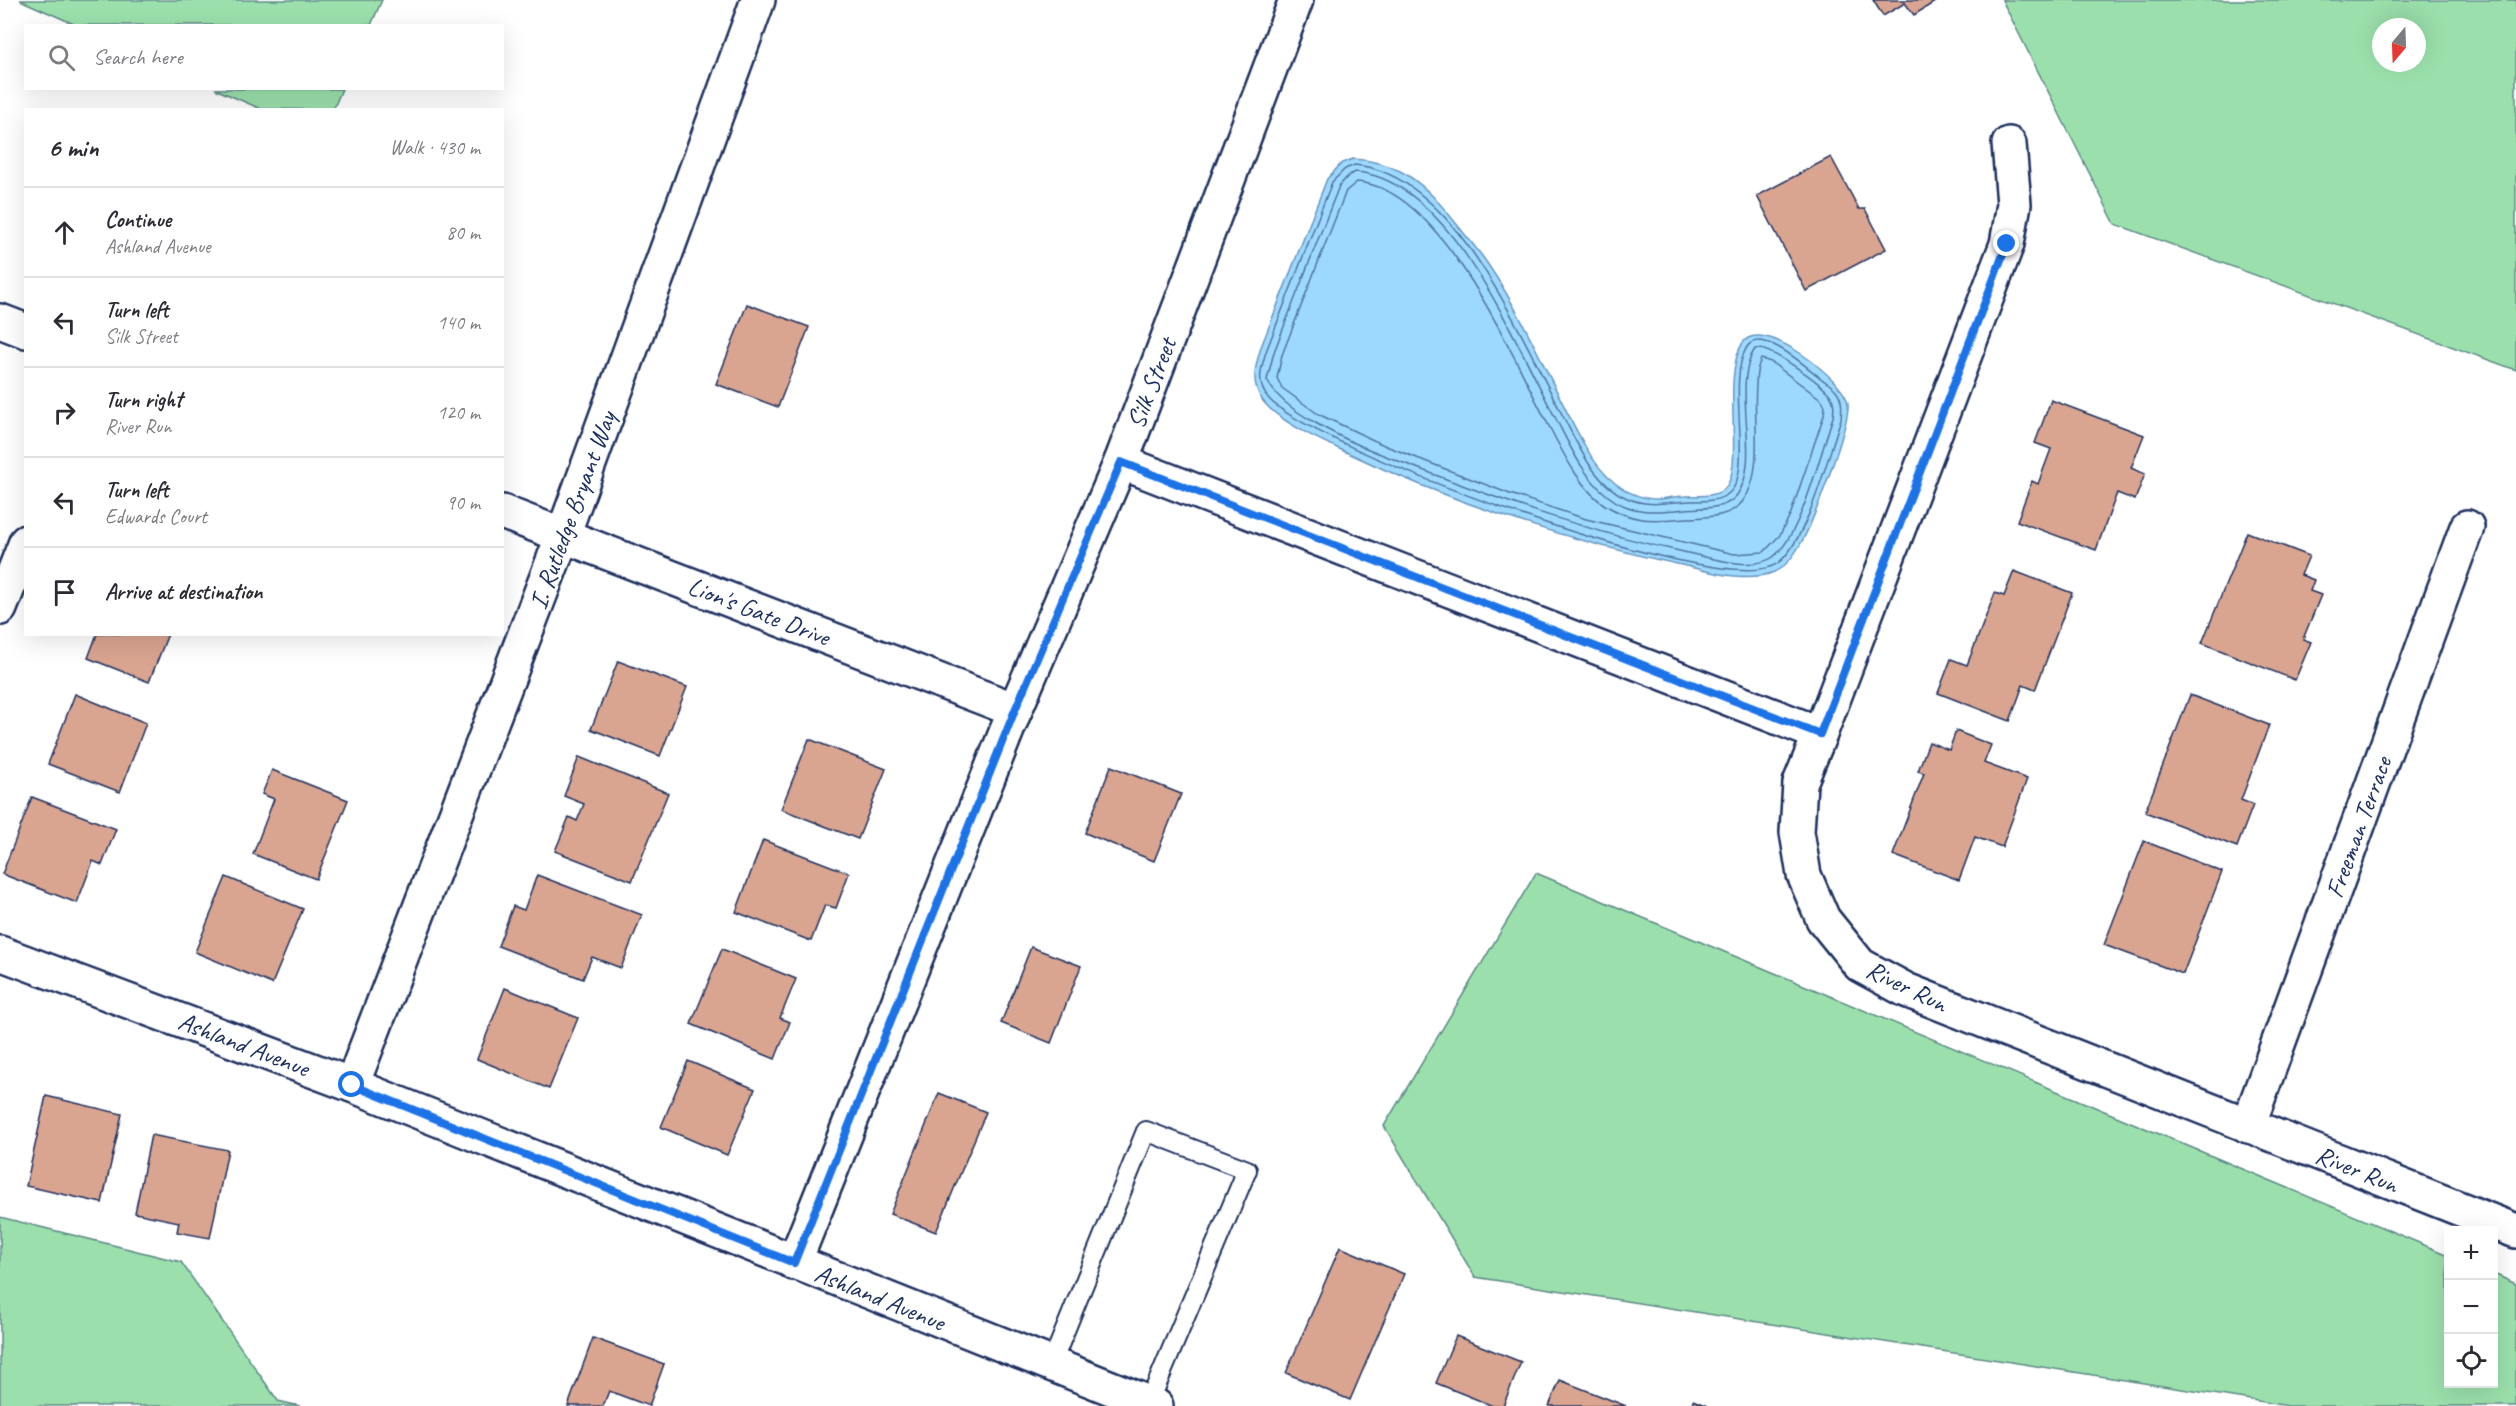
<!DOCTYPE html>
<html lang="en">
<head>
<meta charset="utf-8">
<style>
  body { margin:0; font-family:Caveat,sans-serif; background:#f2f2f3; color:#2b2b33 }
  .controls { position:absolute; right:18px; bottom:18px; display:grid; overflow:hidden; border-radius:0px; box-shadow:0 6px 24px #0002 }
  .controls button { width:54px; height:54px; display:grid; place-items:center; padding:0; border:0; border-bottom:2px solid #e1e1e2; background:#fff; color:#2b2b33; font:30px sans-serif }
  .compass { position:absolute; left:2372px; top:18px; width:54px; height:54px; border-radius:50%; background:#fff; box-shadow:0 6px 24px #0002; rotate:199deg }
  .stop { position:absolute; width:18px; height:18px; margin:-14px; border:4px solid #1a73e8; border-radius:50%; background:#fff }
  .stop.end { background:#1a73e8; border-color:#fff; box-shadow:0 2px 6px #0008 }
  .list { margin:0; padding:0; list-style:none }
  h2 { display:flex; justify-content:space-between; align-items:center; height:78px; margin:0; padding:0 24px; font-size:26px }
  h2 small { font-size:20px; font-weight:400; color:#7c7c81 }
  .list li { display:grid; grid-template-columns:39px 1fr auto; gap:18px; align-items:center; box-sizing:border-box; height:90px; padding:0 24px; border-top:2px solid #e1e1e2 }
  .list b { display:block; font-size:22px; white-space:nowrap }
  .list p { margin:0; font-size:20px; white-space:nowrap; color:#7c7c81 }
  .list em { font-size:20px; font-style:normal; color:#7c7c81 }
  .icon { flex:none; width:33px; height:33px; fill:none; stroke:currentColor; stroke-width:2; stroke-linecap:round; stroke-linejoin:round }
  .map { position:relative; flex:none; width:2516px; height:1406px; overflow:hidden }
  .search { position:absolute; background:#fff; box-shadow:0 6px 24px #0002; left:24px; top:24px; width:480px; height:66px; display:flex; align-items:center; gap:15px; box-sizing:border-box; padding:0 21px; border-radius:0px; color:#7c7c81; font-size:22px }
  .panel { position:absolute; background:#fff; box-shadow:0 6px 24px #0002; left:24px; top:108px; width:480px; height:528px; border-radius:0px }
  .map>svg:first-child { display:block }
  .green { fill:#9be0ac; stroke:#5b8885; stroke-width:1.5; fill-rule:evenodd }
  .water { fill:#9dd9fe; stroke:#6995be; stroke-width:1.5 }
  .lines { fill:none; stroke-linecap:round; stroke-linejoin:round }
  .shore { stroke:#4f739e; stroke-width:1.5 }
  .building { fill:#d9a490; stroke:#1b2f5e; stroke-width:1.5 }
  .lane-casing { stroke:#1b2f5e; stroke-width:22 }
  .street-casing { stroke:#1b2f5e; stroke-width:38 }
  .lane { stroke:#fff; stroke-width:18 }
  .street { stroke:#fff; stroke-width:33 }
  .route { stroke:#1a73e8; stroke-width:8 }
  .labels { text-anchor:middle; stroke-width:5; stroke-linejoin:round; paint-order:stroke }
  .street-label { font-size:26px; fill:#1b2f5e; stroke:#fff }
</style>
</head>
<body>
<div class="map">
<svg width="2516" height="1406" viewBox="0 0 2516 1406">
  <rect width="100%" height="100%" fill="#fff"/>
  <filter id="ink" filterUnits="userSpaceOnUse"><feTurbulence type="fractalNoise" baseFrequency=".0167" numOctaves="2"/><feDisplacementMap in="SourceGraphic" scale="12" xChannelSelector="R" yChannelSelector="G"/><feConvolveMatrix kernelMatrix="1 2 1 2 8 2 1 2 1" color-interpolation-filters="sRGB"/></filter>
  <g filter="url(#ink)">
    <g class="green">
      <path d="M20,0H382L371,25H76Z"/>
      <path d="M2002,0H2516V370L2115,224ZM2381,27H2417V63H2381Z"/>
      <path d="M215,89H342L333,110L261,109Z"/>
      <path d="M1536,873L2448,1255V1384H2494V1274L2516,1284V1406H2289L1475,1277L1384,1126Z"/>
      <path d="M0,1217L181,1262L278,1401L300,1406H0Z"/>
    </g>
    <path class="water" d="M1353,159C1369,160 1386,164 1400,171C1424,183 1443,207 1459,227C1469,240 1480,252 1489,266C1527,322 1552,387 1585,446C1601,475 1626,500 1661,499C1669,498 1677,496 1686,496C1698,495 1715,498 1725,488C1745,469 1721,379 1742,344C1760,313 1846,381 1848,404C1850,424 1813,523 1801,543C1795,554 1786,567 1774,572C1763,577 1746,577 1734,576C1718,575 1701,570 1686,566C1569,541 1453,503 1346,452C1322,441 1279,422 1263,401C1250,383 1255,367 1261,347L1327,179L1342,163Z"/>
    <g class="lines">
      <g class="shore">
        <path d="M1355,165C1456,174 1522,340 1564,418C1579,447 1595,485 1627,498C1649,508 1667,502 1690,501C1703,501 1718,502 1729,493C1755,471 1725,381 1747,347C1761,326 1805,366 1817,375C1822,380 1830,384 1835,389C1843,398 1842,408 1841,419C1828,455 1808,540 1778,563C1726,603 1319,450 1270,400C1255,385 1261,367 1267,349L1332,182L1345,169Z"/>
        <path d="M1356,172C1450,180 1516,344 1555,417C1569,444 1583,477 1608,496C1631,515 1658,512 1686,509C1702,507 1725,511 1737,495C1763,459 1730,386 1755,349C1770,346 1821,383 1830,395C1835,402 1834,409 1833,417C1821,451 1801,537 1773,557C1753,572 1706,557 1684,552C1598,534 1520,507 1438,476C1396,460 1352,445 1314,422C1296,412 1276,398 1267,380L1274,352L1339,186L1349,175Z"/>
        <path d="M1357,182C1443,188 1514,361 1550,428C1563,453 1581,490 1605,505C1636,524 1655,520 1688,518C1707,517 1730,518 1743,501C1764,474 1753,420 1756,386C1756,377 1757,367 1761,359L1771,362L1822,400L1825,406L1824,415L1791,513L1780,535L1764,552L1734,554L1586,519L1510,494L1386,446L1318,414L1282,388L1277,378L1282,355L1346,191Z"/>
      </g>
    </g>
    <g class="building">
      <path d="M1873,0H1938L1914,15L1905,3L1883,16Z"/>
      <path d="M1831,157L1859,209H1865L1886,249L1806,291L1757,196Z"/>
      <path d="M747,304L809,327L778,407L716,384Z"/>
      <path d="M2051,400L2144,435L2131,468L2145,474L2135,500L2117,493L2096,550L2017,521L2032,481L2038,484L2051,449L2035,443Z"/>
      <path d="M2247,532L2309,556L2301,575L2314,580L2310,591L2321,595L2303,639L2311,642L2295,680L2202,643Z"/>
      <path d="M2014,571L2072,593L2035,690L2023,685L2010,721L1938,693L1951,659L1967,665L1995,593L2004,596Z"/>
      <path d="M97,634H168L149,682L88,658Z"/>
      <path d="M618,661L687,687L660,756L591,729Z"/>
      <path d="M75,694L146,723L120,792L48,764Z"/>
      <path d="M2190,695L2269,725L2241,800L2253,805L2237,847L2145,812Z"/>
      <path d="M1956,731L1991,745L1984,763L2027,779L2002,847L1975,837L1959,880L1893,855L1924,773L1918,771L1929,742L1949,750Z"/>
      <path d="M809,739L886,769L858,839L781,809Z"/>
      <path d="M579,757L668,793L632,881L555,851L569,817L577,821L584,804L564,796Z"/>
      <path d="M1111,766L1181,794L1154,861L1085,833Z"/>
      <path d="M272,770L348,800L316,879L253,854L274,799L262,794Z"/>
      <path d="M32,797L116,829L102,865L93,861L77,903L2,874Z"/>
      <path d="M763,840L849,873L836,908L825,905L811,941L736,912Z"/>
      <path d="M2144,841L2222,872L2183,974L2104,945Z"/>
      <path d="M537,875L642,915L621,968L592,957L583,979L498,946L513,906L524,910Z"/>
      <path d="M226,877L303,909L272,984L195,952Z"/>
      <path d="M1031,947L1081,966L1051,1043L1001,1023Z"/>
      <path d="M722,949L796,979L780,1018L790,1022L775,1059L691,1024Z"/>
      <path d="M505,988L578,1018L549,1089L477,1059Z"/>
      <path d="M688,1061L755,1089L727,1155L661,1127Z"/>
      <path d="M939,1093L986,1112L936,1232L890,1214Z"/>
      <path d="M46,1096L122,1114L102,1203L26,1186Z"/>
      <path d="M151,1135L228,1150L210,1238L177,1232L179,1222L135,1213Z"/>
      <path d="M1340,1247L1404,1274L1350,1400L1286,1373Z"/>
      <path d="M1456,1336L1521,1362L1503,1406H1493L1436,1383Z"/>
      <path d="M593,1338L664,1364L649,1406L609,1391L603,1406H568Z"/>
      <path d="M1560,1380L1626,1406H1549Z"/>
      <path d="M1693,1400L1707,1406H1691Z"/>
    </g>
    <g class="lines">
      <g class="lane-casing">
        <path id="lane" d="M1051,1365L1146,1131L1247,1170L1149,1403"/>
      </g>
      <g class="street-casing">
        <g id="street">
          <path d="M0,321L26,331"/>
          <path d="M1121,462L1820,734L1800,783L1797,832L1804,875L1823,919L1860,965L1906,990L2516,1231"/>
          <path d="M502,512L1015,710"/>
          <path d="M0,608L26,542"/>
          <path d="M1820,734L2007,244L2014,204L2009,144"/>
          <path d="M0,953L352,1085L1156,1406"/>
          <path d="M352,1085L563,535L758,0"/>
          <path d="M2248,1126L2467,527"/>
          <path d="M794,1263L1015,710L1121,462L1296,0"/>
        </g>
      </g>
      <use href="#lane" class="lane"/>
      <use href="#street" class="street"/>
    </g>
  </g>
  <g class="lines" filter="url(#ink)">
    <path class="route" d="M352,1085L794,1263L1015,710L1121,462L1820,734L2007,244"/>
  </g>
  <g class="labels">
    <g class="street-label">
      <text transform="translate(1151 383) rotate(-69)" y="9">Silk Street</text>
      <text transform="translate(572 510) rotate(-70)" y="9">I. Rutledge Bryant Way</text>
      <text transform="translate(759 611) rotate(21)" y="9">Lion's Gate Drive</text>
      <text transform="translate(2358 827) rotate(-70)" y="9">Freeman Terrace</text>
      <text transform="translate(1907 986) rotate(26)" y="9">River Run</text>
      <text transform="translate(244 1044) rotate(21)" y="9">Ashland Avenue</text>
      <text transform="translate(2357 1169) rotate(22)" y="9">River Run</text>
      <text transform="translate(880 1297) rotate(22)" y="9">Ashland Avenue</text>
    </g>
  </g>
</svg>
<div class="controls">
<button>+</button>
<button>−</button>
<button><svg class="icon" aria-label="locate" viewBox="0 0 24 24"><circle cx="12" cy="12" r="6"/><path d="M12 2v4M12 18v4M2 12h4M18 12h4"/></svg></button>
</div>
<svg class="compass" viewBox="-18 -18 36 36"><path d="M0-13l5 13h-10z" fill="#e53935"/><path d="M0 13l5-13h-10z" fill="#7c7c81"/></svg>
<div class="stop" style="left:352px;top:1085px"></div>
<div class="stop end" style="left:2007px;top:244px"></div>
<div class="search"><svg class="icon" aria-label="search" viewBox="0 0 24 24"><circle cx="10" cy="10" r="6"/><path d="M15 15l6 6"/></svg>Search here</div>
<section class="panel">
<h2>6 min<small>Walk · 430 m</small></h2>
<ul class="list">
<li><svg class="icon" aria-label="ahead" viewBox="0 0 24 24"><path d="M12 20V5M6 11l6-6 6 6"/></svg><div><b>Continue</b><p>Ashland Avenue</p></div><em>80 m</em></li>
<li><svg class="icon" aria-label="left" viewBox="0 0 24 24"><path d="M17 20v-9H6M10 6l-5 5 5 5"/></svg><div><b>Turn left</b><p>Silk Street</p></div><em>140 m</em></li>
<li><svg class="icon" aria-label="right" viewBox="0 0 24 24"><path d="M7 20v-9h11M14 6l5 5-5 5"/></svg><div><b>Turn right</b><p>River Run</p></div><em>120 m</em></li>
<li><svg class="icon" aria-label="left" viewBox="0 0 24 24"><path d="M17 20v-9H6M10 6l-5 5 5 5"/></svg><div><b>Turn left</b><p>Edwards Court</p></div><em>90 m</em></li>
<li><svg class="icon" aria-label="arrive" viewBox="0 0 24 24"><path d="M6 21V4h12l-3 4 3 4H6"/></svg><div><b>Arrive at destination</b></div></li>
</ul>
</section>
</div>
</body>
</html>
